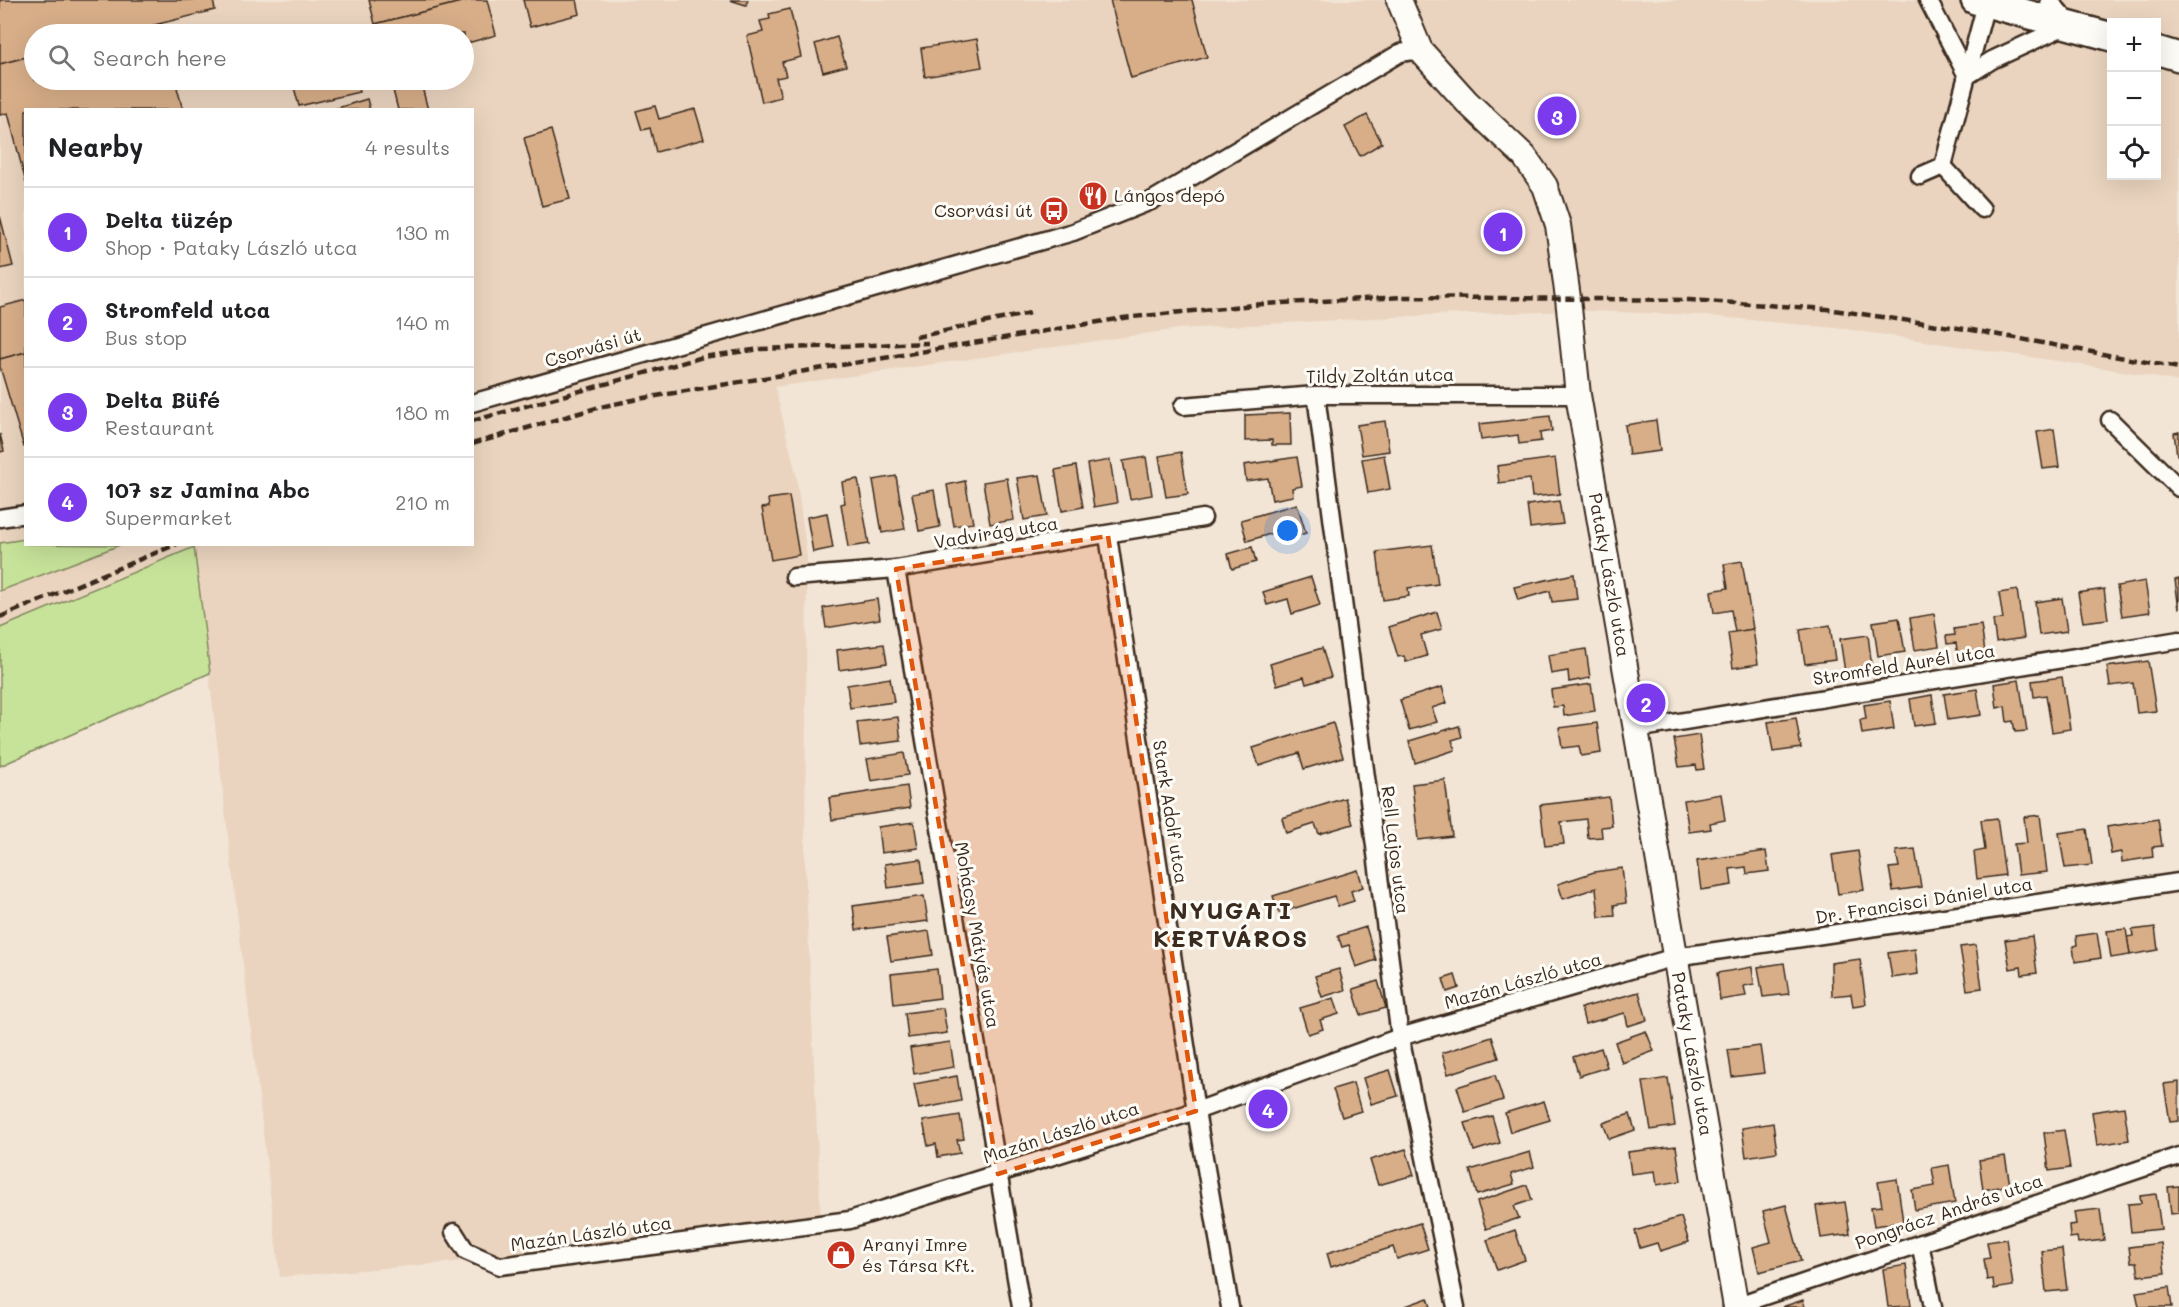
<!DOCTYPE html>
<html lang="en">
<head>
<meta charset="utf-8">
<style>
  body { margin:0; font-family:Mali,sans-serif; background:#f6f6f6; color:#202124 }
  .controls { position:absolute; right:18px; top:18px; display:grid; overflow:hidden; border-radius:0px; box-shadow:0 6px 24px #0002 }
  .controls button { width:54px; height:54px; display:grid; place-items:center; padding:0; border:0; border-bottom:2px solid #e0e0e0; background:#fff; color:#202124; font:30px sans-serif }
  .you { position:absolute; left:1288px; top:531px; width:21px; height:21px; margin:-15px; border:4px solid #fff; border-radius:50%; background:#1a73e8; box-shadow:0 0 0 9px #1a73e833 }
  .badge { display:grid; place-items:center; width:39px; height:39px; border-radius:50%; background:#7c3aed; color:#fff; font-size:20px; font-weight:700 }
  .pin { position:absolute; translate:-50% -50%; border:3px solid #fff; box-shadow:0 2px 6px #0006 }
  .list { margin:0; padding:0; list-style:none }
  h2 { display:flex; justify-content:space-between; align-items:center; height:78px; margin:0; padding:0 24px; font-size:26px }
  h2 small { font-size:20px; font-weight:400; color:#757577 }
  .list li { display:grid; grid-template-columns:39px 1fr auto; gap:18px; align-items:center; box-sizing:border-box; height:90px; padding:0 24px; border-top:2px solid #e0e0e0 }
  .list b { display:block; font-size:22px; white-space:nowrap }
  .list p { margin:0; font-size:20px; white-space:nowrap; color:#757577 }
  .list em { font-size:20px; font-style:normal; color:#757577 }
  .icon { flex:none; width:33px; height:33px; fill:none; stroke:currentColor; stroke-width:2; stroke-linecap:round; stroke-linejoin:round }
  .map { position:relative; flex:none; width:2179px; height:1307px; overflow:hidden }
  .search { position:absolute; background:#fff; box-shadow:0 6px 24px #0002; left:24px; top:24px; width:450px; height:66px; display:flex; align-items:center; gap:15px; box-sizing:border-box; padding:0 21px; border-radius:33px; color:#757577; font-size:22px }
  .panel { position:absolute; background:#fff; box-shadow:0 6px 24px #0002; left:24px; top:108px; width:450px; height:438px; border-radius:0px }
  .map>svg:first-child { display:block }
  .built { fill:#ead4bf; fill-rule:evenodd }
  .green { fill:#c7e39a; stroke:#81865c; stroke-width:1.5 }
  .building { fill:#d8ae89; stroke:#3b2a1e; stroke-width:1.5 }
  .lines { fill:none; stroke-linecap:round; stroke-linejoin:round }
  .street-casing { stroke:#3b2a1e; stroke-width:21 }
  .secondary-casing { stroke:#3b2a1e; stroke-width:28 }
  .primary-casing { stroke:#3b2a1e; stroke-width:32 }
  .street { stroke:#fdfcf7; stroke-width:16 }
  .secondary { stroke:#fdfcf7; stroke-width:24 }
  .primary { stroke:#fdfcf7; stroke-width:27 }
  .rail { stroke:#3b2a1e; stroke-width:4.5; stroke-dasharray:9 4.5; stroke-linecap:butt }
  .marked { fill:#df570d; fill-opacity:0.2; stroke:#df570d; stroke-width:4.5; stroke-dasharray:12 8; stroke-linejoin:round }
  .labels { text-anchor:middle; stroke-width:6; stroke-linejoin:round; paint-order:stroke }
  .poi-label { font-size:18px; fill:#3b2a1e; stroke:#fdfcf7; text-anchor:start }
  .street-label { font-size:18px; fill:#3b2a1e; stroke:#fdfcf7 }
  .district-label { font-size:24px; font-weight:bold; letter-spacing:1.5px; fill:#3b2a1e; stroke:#fdfcf7 }
</style>
</head>
<body>
<div class="map">
<svg width="2179" height="1307" viewBox="0 0 2179 1307">
  <rect width="100%" height="100%" fill="#f2e5d6"/>
  <filter id="ink" filterUnits="userSpaceOnUse"><feTurbulence type="fractalNoise" baseFrequency=".0167" numOctaves="2"/><feDisplacementMap in="SourceGraphic" scale="12" xChannelSelector="R" yChannelSelector="G"/><feConvolveMatrix kernelMatrix="1 2 1 2 8 2 1 2 1" color-interpolation-filters="sRGB"/></filter>
  <g filter="url(#ink)">
    <path class="built" d="M0,0H2179V382L2122,371L1845,329L1697,315L1585,311L1431,315L1179,329L775,387L796,474L807,557L805,862L821,1223L480,1260L280,1277L194,547L0,628V591L120,545L472,544V110H26L25,539L0,543ZM2112,22H2156V176H2112ZM34,34H464V80H34Z"/>
    <g class="green">
      <path d="M25,539L26,544L120,545L0,591V543Z"/>
      <path d="M194,547L210,673L0,766V628Z"/>
    </g>
    <g class="building">
      <path d="M0,0H213L215,10L118,34H34V55L0,64Z"/>
      <path d="M369,0H469L375,24Z"/>
      <path d="M469,0H487L496,35L464,44V34H378L375,24Z"/>
      <path d="M523,0H577L580,14L530,27Z"/>
      <path d="M730,0H748L746,5Z"/>
      <path d="M1110,0H1192L1207,57L1131,78Z"/>
      <path d="M790,9L801,57L782,62L786,76L776,78L781,97L762,102L747,36L763,32L760,21L770,19L769,14Z"/>
      <path d="M295,23L299,34H268L267,31Z"/>
      <path d="M161,24L163,34H118Z"/>
      <path d="M837,37L846,66L823,72L815,44Z"/>
      <path d="M977,39L982,67L925,77L921,48Z"/>
      <path d="M34,55V80H175L183,110H26V183L8,113L0,115V64Z"/>
      <path d="M292,80H356L359,92L299,106Z"/>
      <path d="M421,83L428,110H398L393,90Z"/>
      <path d="M367,99L370,110H331Z"/>
      <path d="M655,106L659,119L695,109L704,139L656,152L650,128L642,130L636,111Z"/>
      <path d="M1367,115L1382,143L1360,156L1345,127Z"/>
      <path d="M551,130L570,199L542,206L524,138Z"/>
      <path d="M0,216L13,266L0,269Z"/>
      <path d="M26,300V352L0,359V307Z"/>
      <path d="M26,352V447H24L0,367V359Z"/>
      <path d="M1290,413L1291,445H1272V440L1245,441V415Z"/>
      <path d="M1550,416L1552,431L1540,433L1541,441L1519,444L1518,435L1481,440L1479,424Z"/>
      <path d="M1656,420L1660,451L1629,455L1625,425Z"/>
      <path d="M1385,421L1389,451L1362,455L1357,425Z"/>
      <path d="M2054,429L2059,467L2043,469L2037,432Z"/>
      <path d="M2179,432V455H2177L2174,433Z"/>
      <path d="M0,434L4,451L0,452Z"/>
      <path d="M1181,452L1188,494L1166,497L1159,456Z"/>
      <path d="M1384,455L1390,489L1368,493L1362,459Z"/>
      <path d="M1146,457L1152,495L1130,499L1123,461Z"/>
      <path d="M1297,457L1302,486L1292,488L1293,496L1272,500L1268,478L1246,481L1244,465Z"/>
      <path d="M1555,458L1560,494L1532,497L1530,479L1499,483L1497,466Z"/>
      <path d="M1110,460L1117,503L1094,507L1087,464Z"/>
      <path d="M1076,466L1083,507L1062,511L1055,470Z"/>
      <path d="M1040,475L1047,516L1024,520L1017,478Z"/>
      <path d="M896,476L905,529L882,533L873,480Z"/>
      <path d="M1007,478L1014,520L990,524L983,482Z"/>
      <path d="M858,479L869,544L848,547L841,504L845,503L842,482Z"/>
      <path d="M965,481L973,523L954,526L947,485Z"/>
      <path d="M934,490L940,527L919,531L912,494Z"/>
      <path d="M789,496L799,555L771,560L762,508L769,507L768,499Z"/>
      <path d="M1559,501L1563,524L1530,528L1527,505Z"/>
      <path d="M1297,504L1306,533L1280,541L1277,532L1247,541L1241,520Z"/>
      <path d="M827,513L833,548L813,552L807,517Z"/>
      <path d="M1432,545L1438,584L1408,588L1409,596L1383,600L1377,552Z"/>
      <path d="M1252,547L1256,562L1232,569L1228,554Z"/>
      <path d="M1742,561L1753,629L1735,632L1731,610L1714,613L1711,591L1728,588L1724,564Z"/>
      <path d="M1574,574L1577,599L1552,602L1550,591L1518,600L1514,587Z"/>
      <path d="M1311,577L1320,605L1292,614L1288,599L1267,605L1263,592Z"/>
      <path d="M2179,579V609L2175,580Z"/>
      <path d="M2145,581L2150,612L2122,616L2117,586Z"/>
      <path d="M2104,589L2108,619L2083,622L2078,593Z"/>
      <path d="M2017,590L2024,638L1996,642L1993,620L2003,619L1999,593Z"/>
      <path d="M2062,598L2067,631L2039,635L2035,602Z"/>
      <path d="M877,599L880,619L826,628L823,608Z"/>
      <path d="M1437,612L1442,629L1421,635L1427,656L1406,662L1404,656L1398,657L1389,627Z"/>
      <path d="M1934,614L1939,646L1915,650L1910,618Z"/>
      <path d="M1899,618L1905,652L1878,656L1873,622Z"/>
      <path d="M1830,625L1835,660L1805,664L1800,630Z"/>
      <path d="M1981,625L1985,652L1958,656L1956,643L1947,644L1946,636L1955,635L1954,629Z"/>
      <path d="M1753,629L1758,664L1733,668L1728,633Z"/>
      <path d="M1868,635L1872,668L1845,672L1840,639Z"/>
      <path d="M884,644L887,663L839,670L837,650Z"/>
      <path d="M1322,648L1331,677L1306,684L1304,677L1277,685L1270,664Z"/>
      <path d="M1586,649L1590,678L1569,682L1568,671L1551,674L1548,655Z"/>
      <path d="M2148,661L2156,711L2137,713L2133,683L2110,686L2107,667Z"/>
      <path d="M2062,677L2070,729L2052,732L2046,695L2034,697L2032,681Z"/>
      <path d="M890,678L894,702L850,708L847,685Z"/>
      <path d="M2019,680L2027,731L2015,732L2013,721L2007,722L2005,706L1997,708L1994,684Z"/>
      <path d="M1591,684L1595,711L1564,716L1563,706L1553,707L1551,690Z"/>
      <path d="M1442,687L1447,703L1432,708L1437,722L1409,730L1400,700Z"/>
      <path d="M1977,689L1981,715L1948,720L1944,694Z"/>
      <path d="M1932,695L1936,723L1914,726L1910,699Z"/>
      <path d="M1890,701L1894,729L1862,734L1860,720L1866,719L1864,705Z"/>
      <path d="M898,717L901,741L860,746L857,722Z"/>
      <path d="M1796,718L1801,748L1773,752L1768,722Z"/>
      <path d="M1333,723L1343,757L1304,769L1299,753L1259,766L1253,748Z"/>
      <path d="M1597,723L1601,753L1581,756L1579,746L1562,748L1559,728Z"/>
      <path d="M1459,726L1462,737L1452,740L1455,750L1415,763L1409,741Z"/>
      <path d="M1699,735L1704,769L1697,770L1696,765L1679,767L1674,739Z"/>
      <path d="M904,753L908,775L871,781L867,759Z"/>
      <path d="M1445,780L1452,836L1418,840L1412,784Z"/>
      <path d="M907,786L910,808L832,820L829,798Z"/>
      <path d="M1721,794L1725,820L1710,823L1711,829L1689,832L1684,800Z"/>
      <path d="M1609,797L1612,826L1601,827L1602,837L1588,838L1586,819L1561,822L1564,844L1545,846L1540,805Z"/>
      <path d="M1345,798L1353,824L1319,834L1315,824L1286,833L1282,818Z"/>
      <path d="M2040,815L2047,872L2018,875L2014,844L2027,843L2024,817Z"/>
      <path d="M1997,818L2005,875L1977,879L1974,852L1985,850L1981,820Z"/>
      <path d="M2158,819L2162,846L2152,847L2153,857L2122,862L2121,852L2111,854L2107,827Z"/>
      <path d="M914,822L918,848L881,853L878,827Z"/>
      <path d="M2087,829L2092,865L2065,868L2059,833Z"/>
      <path d="M1915,849L1921,887L1893,891L1889,868L1899,867L1896,851Z"/>
      <path d="M1766,851L1769,871L1747,874L1746,867L1730,869L1732,885L1701,890L1697,861Z"/>
      <path d="M1858,851L1864,890L1838,894L1832,855Z"/>
      <path d="M921,859L924,883L888,888L885,864Z"/>
      <path d="M1622,868L1626,903L1614,905L1615,916L1599,917L1596,888L1563,899L1558,884L1594,872Z"/>
      <path d="M1358,870L1363,887L1351,891L1354,901L1338,906L1334,896L1279,913L1273,896Z"/>
      <path d="M924,896L928,921L856,930L853,906Z"/>
      <path d="M1366,927L1376,960L1356,967L1349,945L1342,947L1338,936Z"/>
      <path d="M2155,927L2158,950L2130,955L2127,937L2133,936L2132,930Z"/>
      <path d="M2126,929L2130,955L2111,958L2107,931Z"/>
      <path d="M929,931L933,955L891,961L887,937Z"/>
      <path d="M2097,933L2101,958L2075,962L2073,946L2077,945L2076,936Z"/>
      <path d="M2032,936L2037,973L2022,975L2021,967L2010,969L2005,940Z"/>
      <path d="M1976,945L1982,988L1967,990L1960,947Z"/>
      <path d="M1915,949L1918,974L1892,978L1888,953Z"/>
      <path d="M1860,959L1866,1004L1853,1006L1851,994L1832,996L1831,963Z"/>
      <path d="M1784,963L1789,994L1763,997L1758,967Z"/>
      <path d="M1752,967L1754,984L1744,986L1746,996L1720,1000L1717,973Z"/>
      <path d="M937,969L940,998L894,1004L891,974Z"/>
      <path d="M1339,969L1345,990L1322,997L1315,976Z"/>
      <path d="M1455,975L1459,988L1447,992L1443,979Z"/>
      <path d="M1378,981L1386,1008L1361,1015L1353,989Z"/>
      <path d="M1639,992L1647,1020L1628,1026L1625,1013L1585,1024L1581,1008Z"/>
      <path d="M1334,998L1339,1014L1320,1020L1323,1029L1308,1034L1300,1008Z"/>
      <path d="M943,1008L947,1033L908,1038L905,1013Z"/>
      <path d="M1646,1031L1654,1051L1622,1063L1615,1042Z"/>
      <path d="M1492,1037L1499,1058L1448,1074L1442,1053Z"/>
      <path d="M950,1042L954,1067L914,1074L910,1048Z"/>
      <path d="M1760,1046L1764,1073L1732,1077L1728,1050Z"/>
      <path d="M1601,1048L1607,1067L1579,1076L1573,1057Z"/>
      <path d="M1390,1070L1398,1096L1371,1104L1363,1078Z"/>
      <path d="M1495,1075L1503,1100L1465,1112L1457,1087Z"/>
      <path d="M957,1076L961,1101L919,1109L914,1084Z"/>
      <path d="M1668,1078L1675,1126L1651,1130L1643,1082Z"/>
      <path d="M2179,1082V1121L2170,1122L2164,1084Z"/>
      <path d="M1353,1083L1361,1111L1342,1117L1333,1089Z"/>
      <path d="M1544,1101L1550,1120L1510,1132L1505,1113Z"/>
      <path d="M2124,1107L2129,1140L2097,1145L2092,1112Z"/>
      <path d="M1630,1114L1635,1130L1609,1139L1603,1123Z"/>
      <path d="M960,1115L964,1139L957,1140L960,1153L938,1157L936,1144L928,1146L923,1121Z"/>
      <path d="M1492,1116L1500,1143L1474,1151L1465,1123Z"/>
      <path d="M1773,1123L1777,1152L1746,1157L1742,1128Z"/>
      <path d="M2064,1130L2070,1168L2049,1171L2044,1133Z"/>
      <path d="M1676,1146L1681,1181L1657,1185L1655,1171L1631,1174L1628,1152Z"/>
      <path d="M1406,1149L1414,1175L1378,1185L1370,1160Z"/>
      <path d="M1530,1152L1534,1167L1511,1174L1514,1184L1477,1195L1470,1170Z"/>
      <path d="M2005,1156L2010,1185L1983,1190L1979,1160Z"/>
      <path d="M1949,1165L1955,1203L1915,1210L1912,1190L1935,1186L1932,1168Z"/>
      <path d="M1897,1179L1903,1222L1874,1226L1871,1207L1882,1206L1878,1182Z"/>
      <path d="M1527,1185L1532,1200L1514,1206L1519,1218L1486,1229L1477,1202Z"/>
      <path d="M2179,1186V1213L2171,1214L2168,1187Z"/>
      <path d="M2156,1194L2161,1229L2131,1232L2128,1204L2141,1203L2140,1196Z"/>
      <path d="M1845,1202L1850,1234L1821,1238L1816,1206Z"/>
      <path d="M1786,1205L1801,1261L1759,1272L1753,1247L1771,1242L1763,1211Z"/>
      <path d="M2100,1209L2104,1240L2078,1243L2077,1237L2070,1238L2069,1225L2076,1224L2074,1212Z"/>
      <path d="M1681,1217L1689,1242L1660,1251L1657,1243L1640,1248L1635,1231Z"/>
      <path d="M1420,1223L1428,1249L1397,1259L1393,1247L1331,1267L1327,1253Z"/>
      <path d="M1515,1230L1525,1260L1497,1270L1487,1240Z"/>
      <path d="M2006,1239L2013,1286L1994,1289L1993,1279L1987,1280L1984,1259L1990,1258L1987,1242Z"/>
      <path d="M2161,1243L2165,1273L2139,1276L2137,1262H2131L2129,1247Z"/>
      <path d="M2062,1249L2067,1290L2046,1292L2042,1251Z"/>
      <path d="M1906,1265L1911,1306L1888,1307L1883,1269Z"/>
      <path d="M2169,1287L2172,1307H2139L2136,1292Z"/>
      <path d="M1428,1298L1431,1307H1403Z"/>
      <path d="M1803,1300L1805,1307H1782Z"/>
    </g>
    <g class="lines">
      <g class="street-casing">
        <g id="street">
          <path d="M1928,0L1967,76"/>
          <path d="M1967,76L1992,60L2070,24L2049,0"/>
          <path d="M1943,166L1982,209"/>
          <path d="M1920,176L1943,166L1987,0"/>
          <path d="M1316,395L1400,1037L1456,1307"/>
          <path d="M472,403L1073,232L1151,201L1400,53L1420,50"/>
          <path d="M1183,406L1316,395H1578"/>
          <path d="M2110,420L2179,488"/>
          <path d="M0,518L26,514"/>
          <path d="M1108,536L1196,1111L1230,1307"/>
          <path d="M896,569L1021,1307"/>
          <path d="M794,577L896,569L1203,518"/>
          <path d="M1636,729L2179,640"/>
          <path d="M454,1232L466,1251L500,1266L850,1220L1196,1111L1400,1037L1675,957L2179,882"/>
          <path d="M1920,1243L1933,1307"/>
          <path d="M1732,1307L2179,1156"/>
        </g>
      </g>
      <g class="secondary-casing">
        <path id="secondary" d="M1399,0L1420,50L1467,102L1524,156L1545,186L1558,225L1568,298L1578,395L1736,1307"/>
      </g>
      <g class="primary-casing">
        <g id="primary">
          <path d="M1975,0L2112,37"/>
          <path d="M2156,50L2179,57"/>
        </g>
      </g>
      <use href="#street" class="street"/>
      <use href="#secondary" class="secondary"/>
      <use href="#primary" class="primary"/>
      <g class="rail">
        <path d="M916,337L1030,313"/>
        <path d="M472,421L703,357L760,349L928,343"/>
        <path d="M472,444L600,407L638,399L1123,318L1263,304L1403,297L1690,300L1827,309L1972,330L2179,368"/>
        <path d="M0,617L177,544"/>
      </g>
    </g>
  </g>
  <path class="marked" d="M1108,536L1196,1111L998,1174L896,569Z"/>
  <defs>
    <g id="restaurant-disc" transform="scale(1.5)"><circle r="9.5" fill="#c8321e" stroke="#fdfcf7"/><path d="M-5-6h1v4h1v-4h1v4h1v-4h1v5L-1.5 .5V6h-2V.5L-5-1ZM5-6V6H3V1.5H1.5Q1.5-4 5-6Z" fill="#fff"/></g>
    <g id="bus-disc" transform="scale(1.5)"><circle r="9.5" fill="#c8321e" stroke="#fdfcf7"/><path d="M-5-6H5V4H4V6H2V4H-2V6H-4V4H-5ZM-3.5-4V0h7V-4ZM-3.5 1.2v1.5H-2V1.2ZM2 1.2v1.5H3.5V1.2Z" fill="#fff"/></g>
    <g id="shop-disc" transform="scale(1.5)"><circle r="9.5" fill="#c8321e" stroke="#fdfcf7"/><path d="M-5-2.5h2.3a2.7 3.5 0 0 1 5.4 0H5L5.5 6h-11ZM-1.5-2.5h3a1.5 2.3 0 0 0-3 0Z" fill="#fff"/></g>
  </defs>
  <g fill-rule="evenodd">
    <use href="#restaurant-disc" x="1093" y="196"/>
    <use href="#bus-disc" x="1054" y="211"/>
    <use href="#shop-disc" x="841" y="1255"/>
  </g>
  <g class="labels">
    <g class="poi-label">
      <text x="1114" y="202">Lángos depó</text>
      <text x="1033" y="217" text-anchor="end">Csorvási út</text>
      <text x="862" y="1251">Aranyi Imre<tspan x="862" dy="21">és Társa Kft.</tspan></text>
    </g>
    <g class="street-label">
      <text transform="translate(593 348) rotate(-16)" y="6">Csorvási út</text>
      <text transform="translate(1380 376) rotate(-1)" y="6">Tildy Zoltán utca</text>
      <text transform="translate(996 533) rotate(-9)" y="6">Vadvirág utca</text>
      <text transform="translate(1609 575) rotate(80)" y="6">Pataky László utca</text>
      <text transform="translate(1904 665) rotate(-9)" y="6">Stromfeld Aurél utca</text>
      <text transform="translate(1170 812) rotate(81)" y="6">Stark Adolf utca</text>
      <text transform="translate(1395 850) rotate(83)" y="6">Rell Lajos utca</text>
      <text transform="translate(1924 901) rotate(-9)" y="6">Dr. Francisci Dániel utca</text>
      <text transform="translate(977 935) rotate(80)" y="6">Mohácsy Mátyás utca</text>
      <text transform="translate(1523 981) rotate(-16)" y="6">Mazán László utca</text>
      <text transform="translate(1692 1054) rotate(80)" y="6">Pataky László utca</text>
      <text transform="translate(1061 1133) rotate(-18)" y="6">Mazán László utca</text>
      <text transform="translate(1949 1212) rotate(-19)" y="6">Pongrácz András utca</text>
      <text transform="translate(591 1234) rotate(-8)" y="6">Mazán László utca</text>
    </g>
    <g class="district-label">
      <text x="1231" y="919">NYUGATI<tspan x="1231" dy="28">KERTVÁROS</tspan></text>
    </g>
  </g>
</svg>
<div class="controls">
<button>+</button>
<button>−</button>
<button><svg class="icon" aria-label="locate" viewBox="0 0 24 24"><circle cx="12" cy="12" r="6"/><path d="M12 2v4M12 18v4M2 12h4M18 12h4"/></svg></button>
</div>
<div class="you"></div>
<div class="pin badge" style="left:1503px;top:232px">1</div>
<div class="pin badge" style="left:1646px;top:703px">2</div>
<div class="pin badge" style="left:1557px;top:116px">3</div>
<div class="pin badge" style="left:1268px;top:1109px">4</div>
<div class="search"><svg class="icon" aria-label="search" viewBox="0 0 24 24"><circle cx="10" cy="10" r="6"/><path d="M15 15l6 6"/></svg>Search here</div>
<section class="panel">
<h2>Nearby<small>4 results</small></h2>
<ul class="list">
<li><span class="badge">1</span><div><b>Delta tüzép</b><p>Shop · Pataky László utca</p></div><em>130 m</em></li>
<li><span class="badge">2</span><div><b>Stromfeld utca</b><p>Bus stop</p></div><em>140 m</em></li>
<li><span class="badge">3</span><div><b>Delta Büfé</b><p>Restaurant</p></div><em>180 m</em></li>
<li><span class="badge">4</span><div><b>107 sz Jamina Abc</b><p>Supermarket</p></div><em>210 m</em></li>
</ul>
</section>
</div>
</body>
</html>
